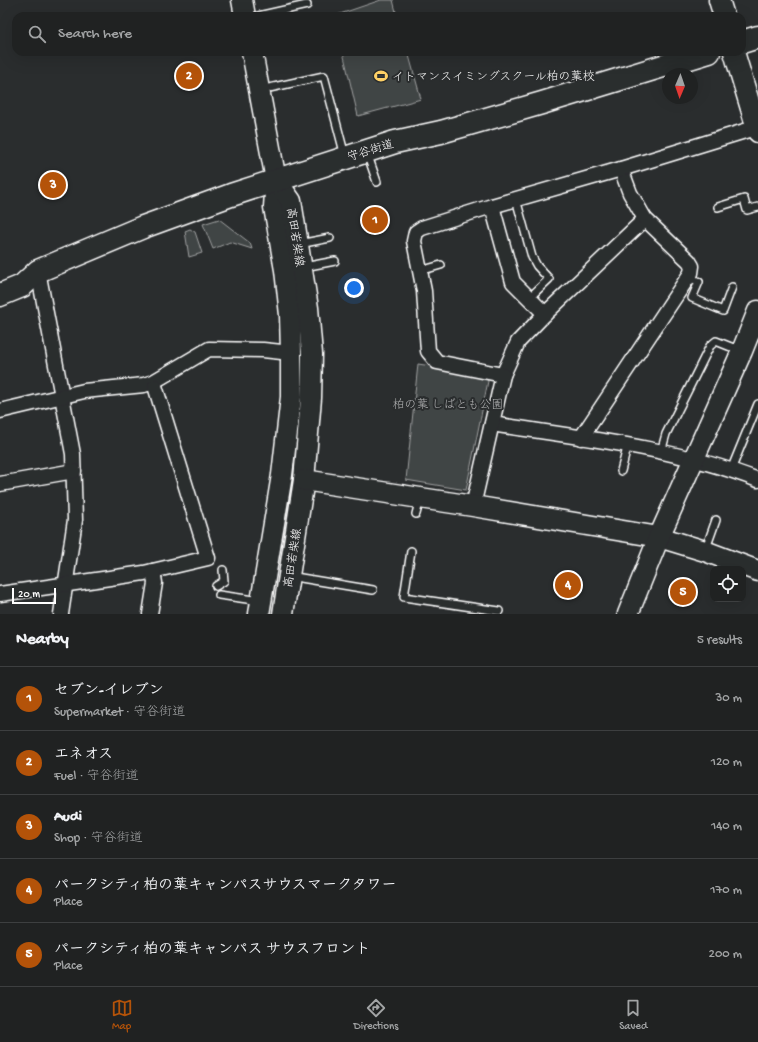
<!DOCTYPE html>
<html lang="en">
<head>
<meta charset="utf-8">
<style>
  body { margin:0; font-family:"Gochi Hand","Klee One",sans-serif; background:#282a2a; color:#f1f3f6 }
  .controls { position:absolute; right:12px; bottom:12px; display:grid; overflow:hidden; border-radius:8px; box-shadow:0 4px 16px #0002 }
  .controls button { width:36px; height:36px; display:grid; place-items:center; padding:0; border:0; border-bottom:1px solid #3d3f40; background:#202222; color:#f1f3f6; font:20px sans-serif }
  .compass { position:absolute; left:662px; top:68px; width:36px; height:36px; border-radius:50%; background:#202222; box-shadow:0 4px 16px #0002; rotate:182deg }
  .scale { position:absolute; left:12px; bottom:10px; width:44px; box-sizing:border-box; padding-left:4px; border:2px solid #fff; border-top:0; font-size:11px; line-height:14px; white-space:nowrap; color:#fff; -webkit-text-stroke:3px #2a2d2e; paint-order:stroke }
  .you { position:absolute; left:354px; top:288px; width:14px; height:14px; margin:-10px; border:3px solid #fff; border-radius:50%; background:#1a73e8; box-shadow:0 0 0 6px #1a73e833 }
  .badge { display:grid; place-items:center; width:26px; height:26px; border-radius:50%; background:#b45309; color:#fff; font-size:13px; font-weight:700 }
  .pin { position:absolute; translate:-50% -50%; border:2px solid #fff; box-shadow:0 1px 4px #0006 }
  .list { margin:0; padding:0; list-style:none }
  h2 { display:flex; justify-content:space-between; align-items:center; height:52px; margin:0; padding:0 16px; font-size:17px }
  h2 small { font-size:13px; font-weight:400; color:#a2a4a5 }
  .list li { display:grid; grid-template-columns:26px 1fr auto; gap:12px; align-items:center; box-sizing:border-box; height:64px; padding:0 16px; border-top:1px solid #3d3f40 }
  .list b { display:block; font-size:15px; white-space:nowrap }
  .list p { margin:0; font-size:13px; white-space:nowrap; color:#a2a4a5 }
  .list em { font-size:13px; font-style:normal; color:#a2a4a5 }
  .icon { flex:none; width:22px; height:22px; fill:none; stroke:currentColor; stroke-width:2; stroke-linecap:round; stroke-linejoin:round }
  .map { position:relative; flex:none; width:758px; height:614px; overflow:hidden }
  .search { position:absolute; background:#202222; box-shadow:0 4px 16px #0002; left:12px; right:12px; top:12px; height:44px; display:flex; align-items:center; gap:10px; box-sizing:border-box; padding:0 14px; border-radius:12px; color:#a2a4a5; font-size:15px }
  .sheet { height:372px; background:#202222 }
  nav { display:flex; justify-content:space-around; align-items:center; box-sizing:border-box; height:56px; border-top:1px solid #3d3f40; background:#202222; font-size:11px; color:#a2a4a5 }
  nav a { display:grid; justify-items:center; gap:2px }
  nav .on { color:#b45309 }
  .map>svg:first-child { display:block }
  .green { fill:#414445; stroke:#a0a2a2 }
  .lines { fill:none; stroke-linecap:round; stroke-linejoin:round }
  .lane-casing { stroke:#fff; stroke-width:10 }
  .street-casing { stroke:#fff; stroke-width:17 }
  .secondary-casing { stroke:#fff; stroke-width:23 }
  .primary-casing { stroke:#fff; stroke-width:25 }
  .lane { stroke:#2a2d2e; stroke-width:7 }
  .street { stroke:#2a2d2e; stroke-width:14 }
  .secondary { stroke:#2a2d2e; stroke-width:20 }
  .primary { stroke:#2a2d2e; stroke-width:22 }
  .labels { text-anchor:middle; stroke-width:4; stroke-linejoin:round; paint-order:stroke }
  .poi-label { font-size:12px; fill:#fff; stroke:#2a2d2e; text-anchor:start }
  .street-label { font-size:12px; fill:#fff; stroke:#2a2d2e }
  .park-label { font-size:12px; fill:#b3b4b5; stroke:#2a2d2e }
</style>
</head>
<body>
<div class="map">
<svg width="758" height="614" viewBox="0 0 758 614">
  <rect width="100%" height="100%" fill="#2a2d2e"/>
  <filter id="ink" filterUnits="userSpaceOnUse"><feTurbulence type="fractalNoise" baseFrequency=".025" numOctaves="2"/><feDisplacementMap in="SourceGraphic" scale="8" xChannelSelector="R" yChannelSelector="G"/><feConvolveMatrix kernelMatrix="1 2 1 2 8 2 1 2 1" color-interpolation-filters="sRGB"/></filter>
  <g filter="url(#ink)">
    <g class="green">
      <path d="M381,0H393L397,16H334Z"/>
      <path d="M343,52H408L421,99L358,116Z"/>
      <path d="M219,219L250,243L252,249L230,242L213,249L203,224Z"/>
      <path d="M190,229L195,232L202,253L189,257L185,231Z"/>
      <path d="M418,364L484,374L488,381L466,490L406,480Z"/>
    </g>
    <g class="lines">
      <g class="lane-casing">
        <g id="lane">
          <path d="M258,16L307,5"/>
          <path d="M260,90L324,76L345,156"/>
          <path d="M367,153L377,182"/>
          <path d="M516,199L532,257L537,266L549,279L529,298"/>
          <path d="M718,207L744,199L747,210L758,207"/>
          <path d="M299,244L330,238"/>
          <path d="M304,267L335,261"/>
          <path d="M420,271L441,265"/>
          <path d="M688,276L699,282L692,298L723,311L732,287"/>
          <path d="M661,452L666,434L710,346L716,341L741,351"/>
          <path d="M731,470L758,404"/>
          <path d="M621,471L628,444"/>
          <path d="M416,514L420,499"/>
          <path d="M411,551L404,597L499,611"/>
          <path d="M705,551L716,520"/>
          <path d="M289,576L373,590"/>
          <path d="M216,586L224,581L223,570"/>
          <path d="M219,595L261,601"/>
        </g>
      </g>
      <g class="street-casing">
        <g id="street">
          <path d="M492,206L513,282L545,314"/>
          <path d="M38,271L73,454L75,520L61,614"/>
          <path d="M503,375L518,342L545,314L645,219"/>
          <path d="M0,411L84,391L144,385L153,382L209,349L263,350L291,353"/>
          <path d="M492,424C581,438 673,447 758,480"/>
          <path d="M581,438L691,273L692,266L689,261L645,219L630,193L621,169"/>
          <path d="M0,484L74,471"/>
          <path d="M473,506L503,375L437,362L428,351L424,291L414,241L416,232L422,228L492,206L621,169L758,127"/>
          <path d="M0,594L144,573L208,558L155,386"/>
          <path d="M150,614L155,583L153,571"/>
        </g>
      </g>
      <g class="secondary-casing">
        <g id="secondary">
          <path d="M242,0L245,16"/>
          <path d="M719,0L724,16"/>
          <path d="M252,52L276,180L274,207L285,270L290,315L291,353V397L282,475L259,614"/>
          <path d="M734,52L758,132"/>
          <path d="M276,180L291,201L308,308L312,354L311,398L304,480L283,614"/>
          <path d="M304,480L420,498L473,506L659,537L705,551L758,571"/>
          <path d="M628,614L659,537L742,351L758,311"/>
        </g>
      </g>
      <g class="primary-casing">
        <g id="primary">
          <path d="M742,42L758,37"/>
          <path d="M0,295L22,286L38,271L143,227L231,195L395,142L441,132L542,103L709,52"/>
        </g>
      </g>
      <use href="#lane" class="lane"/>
      <use href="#street" class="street"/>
      <use href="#secondary" class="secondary"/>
      <use href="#primary" class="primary"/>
    </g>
  </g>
  <defs>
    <g id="stadium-bare" transform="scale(1.08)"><path d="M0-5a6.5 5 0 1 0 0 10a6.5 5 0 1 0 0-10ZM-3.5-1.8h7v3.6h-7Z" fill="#ffd166" stroke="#2a2d2e" stroke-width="2.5" paint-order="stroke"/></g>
  </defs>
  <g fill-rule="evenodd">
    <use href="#stadium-bare" x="381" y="76"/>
  </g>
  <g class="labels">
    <g class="poi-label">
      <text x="392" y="80">イトマンスイミングスクール柏の葉校</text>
    </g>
    <g class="street-label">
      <text transform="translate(370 150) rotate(-17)" y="4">守谷街道</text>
      <text transform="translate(296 237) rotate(81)" y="4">高田若柴線</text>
      <text transform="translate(292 558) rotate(-81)" y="4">高田若柴線</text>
    </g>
    <g class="park-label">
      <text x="448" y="408">柏の葉 しばとも公園</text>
    </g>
  </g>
</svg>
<div class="controls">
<button><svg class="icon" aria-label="locate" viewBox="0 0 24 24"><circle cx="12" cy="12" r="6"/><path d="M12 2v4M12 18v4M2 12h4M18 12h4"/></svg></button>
</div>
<svg class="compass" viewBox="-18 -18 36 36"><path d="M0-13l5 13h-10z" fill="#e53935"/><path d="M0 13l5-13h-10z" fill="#a2a4a5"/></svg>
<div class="scale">20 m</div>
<div class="you"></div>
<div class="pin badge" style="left:375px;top:220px">1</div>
<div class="pin badge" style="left:189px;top:76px">2</div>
<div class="pin badge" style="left:53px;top:185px">3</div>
<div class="pin badge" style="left:568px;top:585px">4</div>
<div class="pin badge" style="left:683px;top:592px">5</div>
<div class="search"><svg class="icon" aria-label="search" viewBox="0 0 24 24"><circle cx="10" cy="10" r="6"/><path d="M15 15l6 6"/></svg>Search here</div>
</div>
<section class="sheet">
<h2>Nearby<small>5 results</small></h2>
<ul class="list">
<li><span class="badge">1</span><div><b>セブン-イレブン</b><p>Supermarket · 守谷街道</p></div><em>30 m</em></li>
<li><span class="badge">2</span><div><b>エネオス</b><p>Fuel · 守谷街道</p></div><em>120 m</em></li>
<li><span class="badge">3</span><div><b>Audi</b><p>Shop · 守谷街道</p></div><em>140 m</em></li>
<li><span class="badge">4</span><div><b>パークシティ柏の葉キャンパスサウスマークタワー</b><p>Place</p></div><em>170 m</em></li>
<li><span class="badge">5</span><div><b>パークシティ柏の葉キャンパス サウスフロント</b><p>Place</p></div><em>200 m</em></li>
</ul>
</section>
<nav>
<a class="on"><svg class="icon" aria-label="map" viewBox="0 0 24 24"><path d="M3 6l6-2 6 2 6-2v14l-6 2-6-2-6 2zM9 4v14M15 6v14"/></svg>Map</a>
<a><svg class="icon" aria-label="directions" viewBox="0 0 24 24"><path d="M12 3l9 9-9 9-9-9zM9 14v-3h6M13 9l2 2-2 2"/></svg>Directions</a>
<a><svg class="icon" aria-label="saved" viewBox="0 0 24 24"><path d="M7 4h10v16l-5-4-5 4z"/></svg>Saved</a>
</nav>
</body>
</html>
